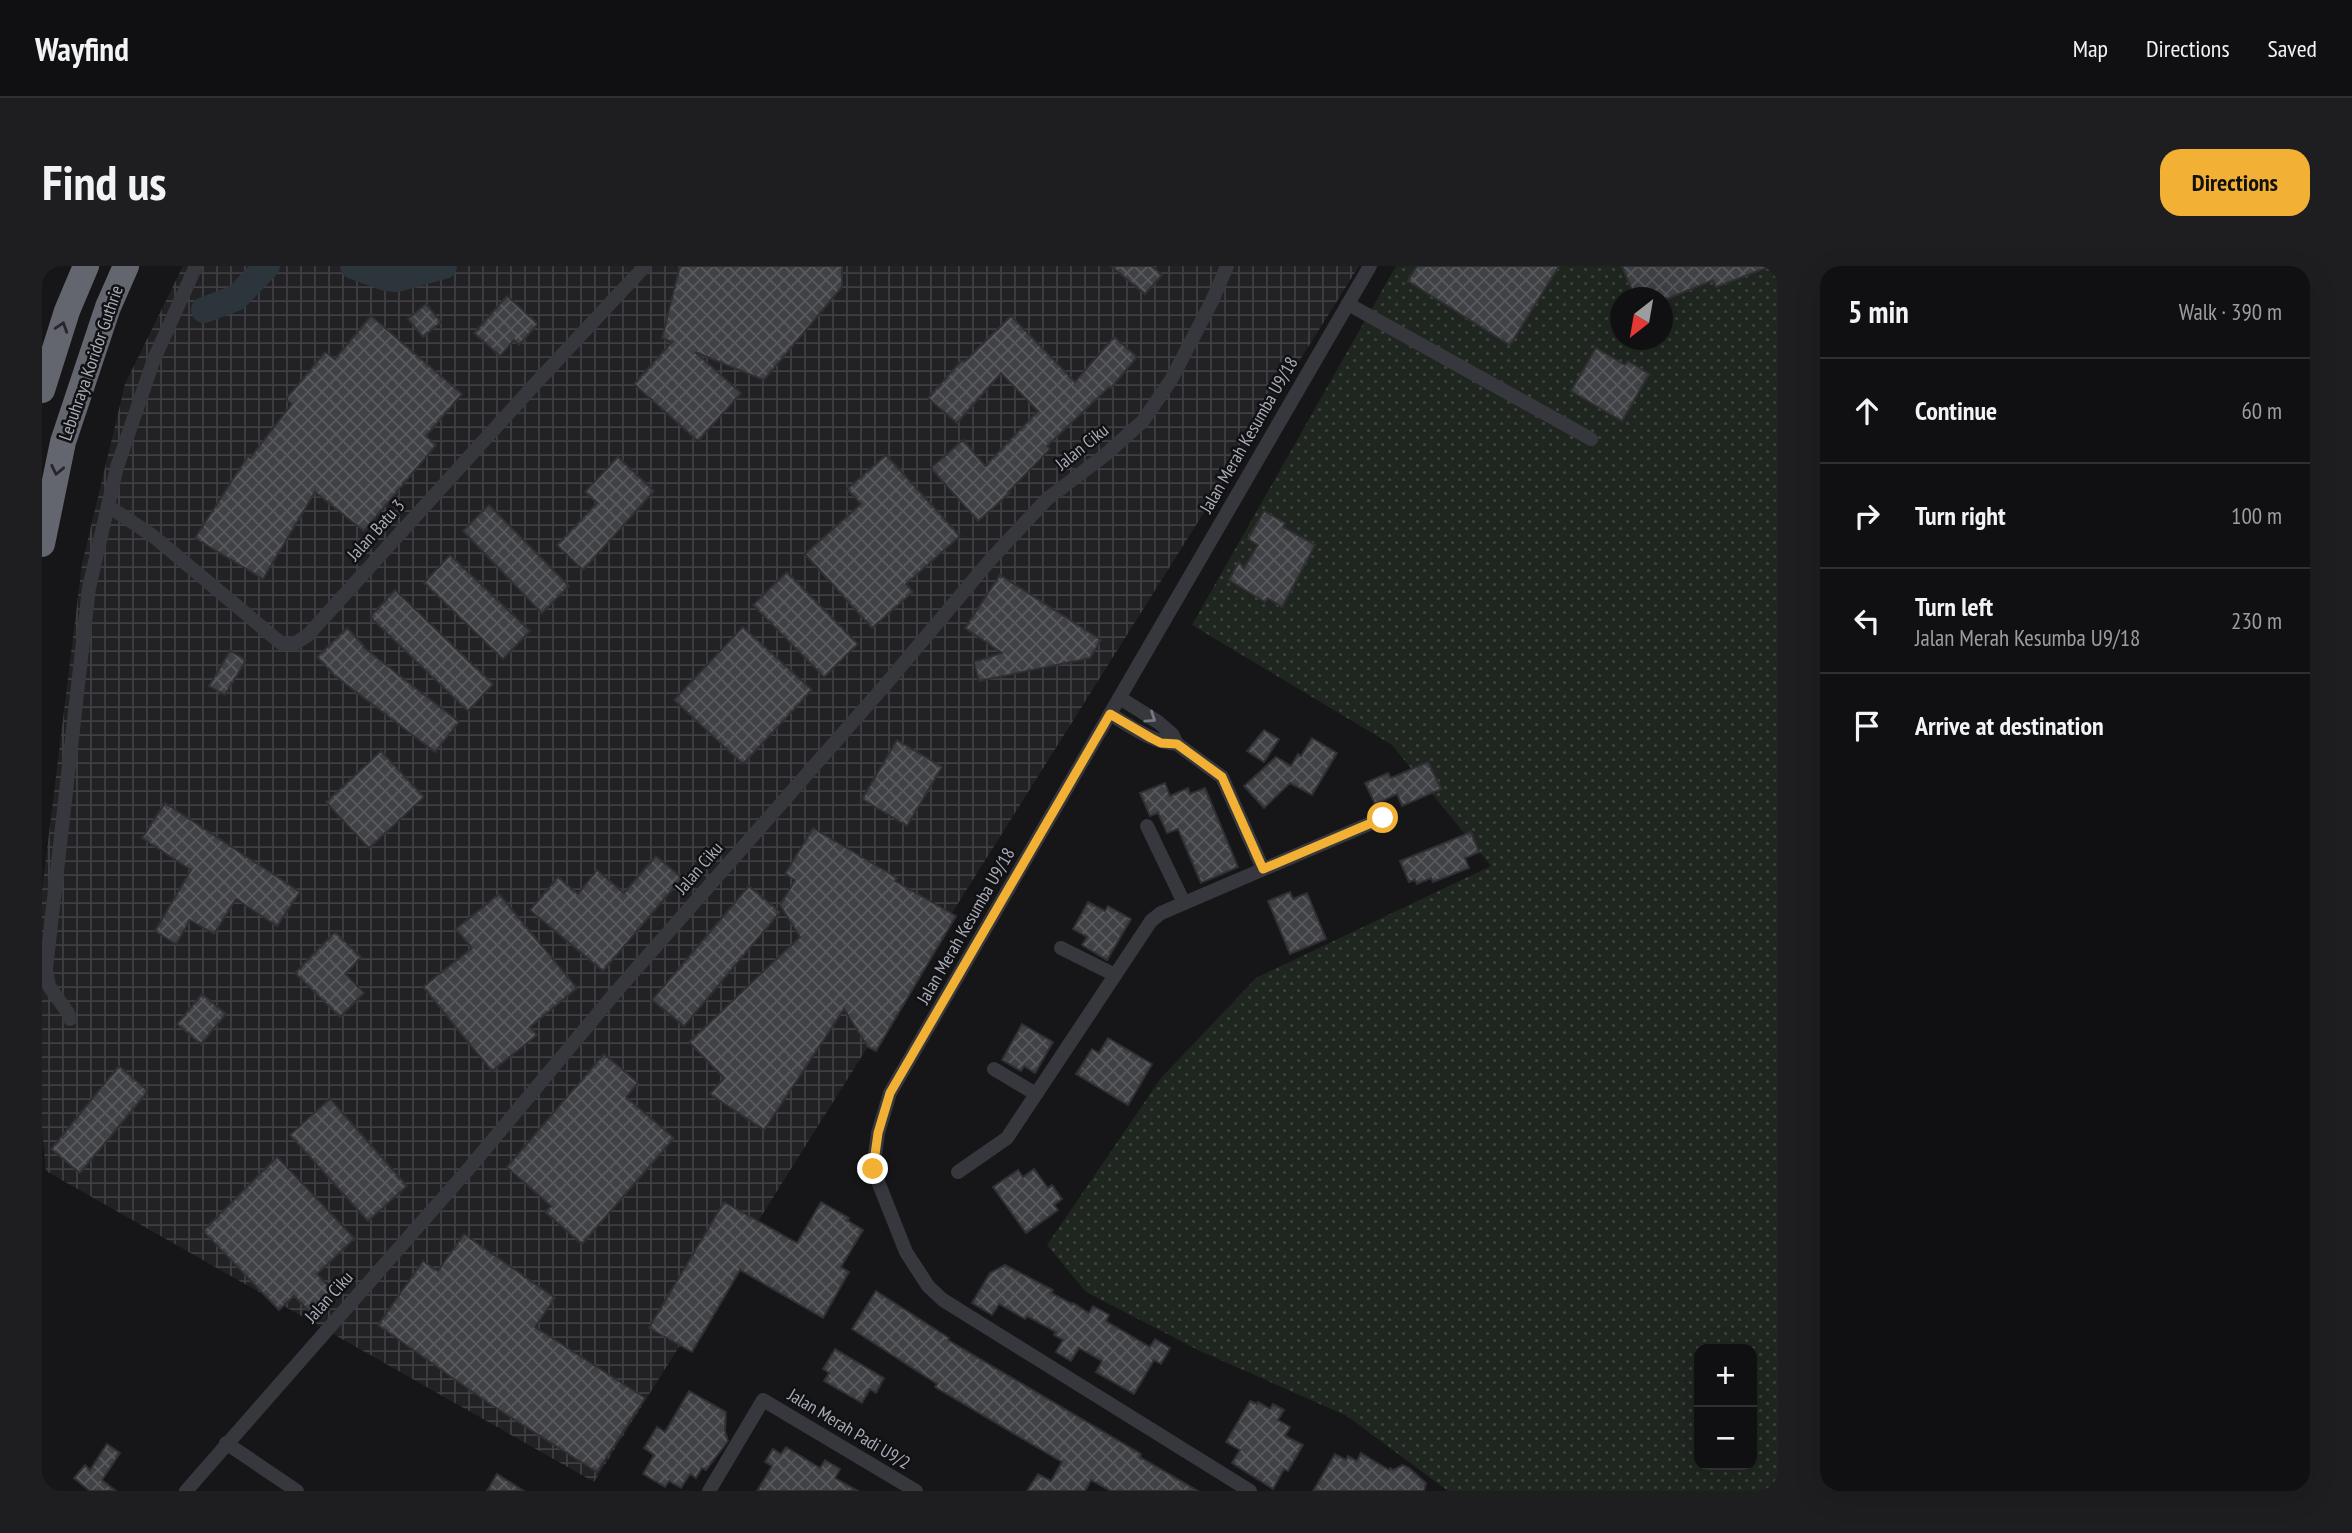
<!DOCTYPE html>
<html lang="en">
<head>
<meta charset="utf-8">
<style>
  body { margin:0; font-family:"PT Sans Narrow",sans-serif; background:#1e1e20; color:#f1f3f6 }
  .controls { position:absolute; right:21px; bottom:21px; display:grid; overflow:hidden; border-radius:14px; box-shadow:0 7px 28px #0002 }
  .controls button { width:63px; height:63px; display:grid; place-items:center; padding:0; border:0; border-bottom:2px solid #303032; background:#101012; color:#f1f3f6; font:35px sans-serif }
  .compass { position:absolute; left:1568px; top:21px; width:63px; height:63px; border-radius:50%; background:#101012; box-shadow:0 7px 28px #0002; rotate:211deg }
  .stop { position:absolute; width:21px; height:21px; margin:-16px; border:5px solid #f2b134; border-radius:50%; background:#fff }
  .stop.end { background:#f2b134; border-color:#fff; box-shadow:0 2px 7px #0008 }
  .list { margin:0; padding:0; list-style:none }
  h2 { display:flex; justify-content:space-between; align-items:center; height:91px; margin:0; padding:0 28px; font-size:30px }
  h2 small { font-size:23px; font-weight:400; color:#9c9d9f }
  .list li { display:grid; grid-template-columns:46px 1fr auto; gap:21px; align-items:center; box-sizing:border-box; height:105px; padding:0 28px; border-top:2px solid #303032 }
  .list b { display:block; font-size:26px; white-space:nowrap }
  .list p { margin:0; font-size:23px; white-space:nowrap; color:#9c9d9f }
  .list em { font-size:23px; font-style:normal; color:#9c9d9f }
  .icon { flex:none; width:38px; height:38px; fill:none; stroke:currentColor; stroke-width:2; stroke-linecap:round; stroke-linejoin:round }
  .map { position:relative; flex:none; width:1736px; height:1225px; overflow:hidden; border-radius:21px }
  header { display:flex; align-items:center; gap:42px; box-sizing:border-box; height:98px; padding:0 35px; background:#101012; border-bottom:2px solid #303032 }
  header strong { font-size:33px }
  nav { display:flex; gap:38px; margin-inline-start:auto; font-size:24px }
  .intro { display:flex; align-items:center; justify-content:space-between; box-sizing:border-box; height:168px; padding:0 42px }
  h1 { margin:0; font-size:49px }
  .button { padding:18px 32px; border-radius:21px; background:#f2b134; color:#111; font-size:24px; font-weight:700 }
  main { display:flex; gap:42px; padding:0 42px }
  aside { flex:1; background:#101012; border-radius:21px; box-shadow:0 7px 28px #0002 }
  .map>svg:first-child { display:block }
  .industrial { fill:url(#industrial-grid) }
  .grass { fill:url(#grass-dots); fill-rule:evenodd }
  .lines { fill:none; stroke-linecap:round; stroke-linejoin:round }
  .river { stroke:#2c353c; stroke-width:26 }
  .building { fill:url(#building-cross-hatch); stroke:#303034; stroke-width:2 }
  .street { stroke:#37383d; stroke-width:14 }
  .highway { stroke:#63666e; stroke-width:26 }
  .oneway { stroke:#26262a }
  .oneway2 { stroke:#757881 }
  .route { stroke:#f2b134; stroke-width:9 }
  .labels { text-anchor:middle; stroke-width:5; stroke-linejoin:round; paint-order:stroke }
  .street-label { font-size:18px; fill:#a8adb8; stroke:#111113 }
</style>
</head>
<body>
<header>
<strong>Wayfind</strong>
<nav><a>Map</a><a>Directions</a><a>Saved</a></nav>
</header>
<div class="intro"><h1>Find us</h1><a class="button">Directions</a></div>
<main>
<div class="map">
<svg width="1736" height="1225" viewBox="0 0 1736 1225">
  <defs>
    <pattern id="industrial-grid" width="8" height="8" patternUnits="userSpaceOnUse" patternTransform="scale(1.75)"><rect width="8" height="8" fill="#222225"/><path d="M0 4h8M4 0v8" fill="none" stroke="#3f3f43"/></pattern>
    <pattern id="grass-dots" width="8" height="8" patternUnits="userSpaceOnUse" patternTransform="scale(1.75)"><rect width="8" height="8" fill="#1e261f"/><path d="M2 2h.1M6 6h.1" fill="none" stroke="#3c433d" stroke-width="1.8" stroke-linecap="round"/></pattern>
    <pattern id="building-cross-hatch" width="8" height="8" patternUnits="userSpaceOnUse" patternTransform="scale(1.75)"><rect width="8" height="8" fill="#404145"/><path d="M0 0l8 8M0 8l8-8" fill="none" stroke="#595a5e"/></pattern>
  </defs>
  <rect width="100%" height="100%" fill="#161618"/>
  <path class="industrial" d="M141,0H1317L552,1216L4,905L0,866V625L40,298L83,118Z"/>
  <path class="grass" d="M1354,0H1736V1225H1406L1305,1150L1158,1085L1044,1026L1005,979L1119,812L1214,712L1449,600L1350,479L1150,359ZM1578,32H1620V74H1578ZM1657,1083H1710V1199H1657Z"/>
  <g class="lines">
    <g class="river">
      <path d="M311,0L344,12L355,13L402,0"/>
      <path d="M162,44L194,32L225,0"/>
    </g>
  </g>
  <g class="building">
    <path d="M638,0H800V21L722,114L653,86L699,127L656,175L592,118L630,76L620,72Z"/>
    <path d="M1069,0H1110L1120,9L1103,28Z"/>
    <path d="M1375,0H1517L1468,79L1366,15Z"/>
    <path d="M1580,0H1726V1L1674,21L1671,14L1620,35V32H1593Z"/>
    <path d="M465,30L496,58L477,79L472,74L458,90L432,67Z"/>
    <path d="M384,38L399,56L381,71L366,53Z"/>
    <path d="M329,50L420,128L384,170L394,179L322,265L273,226L221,313L153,272L206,190L208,192L250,138L244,133L283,86L293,93Z"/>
    <path d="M969,50L1033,116L1072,71L1095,91L1069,122L1067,121L1005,180L1008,183L966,226L968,227L936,255L889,202L921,174L943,200L996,145L959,107L915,157L886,132L920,94L922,96Z"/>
    <path d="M1554,82L1583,99L1586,95L1607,108L1580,155L1529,125Z"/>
    <path d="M844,189L918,270L864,318L871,326L830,362L763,288L819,238L805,223Z"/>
    <path d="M576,191L612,225L541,304L515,279L555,237L543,226Z"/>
    <path d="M447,239L527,320L500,347L421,265Z"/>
    <path d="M1222,245L1243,257L1241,261L1273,279L1240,341L1226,332L1223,336L1187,314L1197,296L1202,302L1216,279L1206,273Z"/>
    <path d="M408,289L488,365L461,393L382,317Z"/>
    <path d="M745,306L816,378L782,411L711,339Z"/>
    <path d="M958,309L1059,374L1048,392L937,415L932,396L960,387L923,362Z"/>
    <path d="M353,324L451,418L426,445L328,351Z"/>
    <path d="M701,361L770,424L701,498L632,434Z"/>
    <path d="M305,362L322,380L321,381L417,456L393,486L292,409L275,391Z"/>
    <path d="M188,385L204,394L183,429L167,420Z"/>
    <path d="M1222,464L1237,473L1222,496L1205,485Z"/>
    <path d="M1270,472L1295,487L1270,529L1248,517L1222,542L1202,520L1234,491L1249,500L1256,488L1259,490Z"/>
    <path d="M855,474L900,501L865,560L820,533Z"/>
    <path d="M339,485L382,531L327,582L284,536Z"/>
    <path d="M1386,496L1399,523L1360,540L1355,528L1333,538L1323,517L1346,507L1349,512Z"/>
    <path d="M1123,517L1128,530L1146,522L1148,528L1163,522L1196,601L1159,617L1136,563L1125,567L1116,547L1108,550L1098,527Z"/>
    <path d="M123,537L258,626L235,660L194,633L172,668L148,654L134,678L113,665L149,604L100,572Z"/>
    <path d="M771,562L855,612L853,615L914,650L834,785L826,781L802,743L722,864L668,828L682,812L647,776L758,671L738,639L753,614L743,608Z"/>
    <path d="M1429,566L1437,586L1423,592L1427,602L1391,616L1389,612L1375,618L1373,614L1367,616L1358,595Z"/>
    <path d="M614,590L640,612L561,705L488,644L516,611L536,628L555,604L582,627Z"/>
    <path d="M707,620L738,646L642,760L610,734Z"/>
    <path d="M1248,626L1251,633L1265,627L1284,673L1248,688L1226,635Z"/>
    <path d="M457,628L535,722L488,761L495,769L450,805L381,721L430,682L414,663Z"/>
    <path d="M1046,636L1063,645L1066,640L1089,653L1065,694L1040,679L1045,671L1031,663Z"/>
    <path d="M293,666L319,691L303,708L322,727L298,751L253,707Z"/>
    <path d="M160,728L184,748L159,778L135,758Z"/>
    <path d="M980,758L1011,776L993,807L982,800L979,805L960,794Z"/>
    <path d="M1066,772L1110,798L1086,839L1034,808L1050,783L1057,787Z"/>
    <path d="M562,788L596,817L584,831L632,872L540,978L503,946L509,940L465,901Z"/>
    <path d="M77,800L106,825L38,907L9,883Z"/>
    <path d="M288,833L365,920L326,955L248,869Z"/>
    <path d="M235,891L314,974H311L275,1008L290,1024L268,1046L252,1030L237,1044L161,965Z"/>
    <path d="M992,903L1006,922L1010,919L1020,933L1012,939L1016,944L984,967L951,921L976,904L981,911Z"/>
    <path d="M682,936L755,977L779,936L807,952L805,954L821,964L799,1001L807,1006L781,1052L698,1004L650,1086L607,1062Z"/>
    <path d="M422,968L513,1032L493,1061L603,1132L555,1206L445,1136L336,1059L381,995L396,1005Z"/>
    <path d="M963,999L1011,1024L1009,1027L1030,1038L1031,1037L1047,1047L1051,1040L1067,1049L1064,1055L1108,1081L1113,1073L1128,1082L1119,1098L1112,1094L1092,1128L1054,1106L1060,1095L1037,1082L1029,1095L1014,1086L1021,1074L1012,1069L1014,1066L985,1050L983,1053L957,1038L950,1049L930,1037L948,1007Z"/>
    <path d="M834,1025L907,1072L906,1074L1099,1188L1098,1191L1156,1225H1069L1049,1214L1043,1225H985L996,1208L1009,1215L1020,1196L893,1121L895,1118L810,1063Z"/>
    <path d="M793,1083L842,1112L834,1127L828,1123L820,1137L782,1115L787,1107L781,1103Z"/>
    <path d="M647,1125L684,1146L683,1165L686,1175L664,1204L660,1202L654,1212L648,1208L639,1222L627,1215L623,1221L601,1208L612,1189L602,1182L615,1161L623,1166Z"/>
    <path d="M1208,1135L1215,1138L1216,1136L1228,1143L1231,1138L1242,1144L1236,1154L1248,1161L1243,1170L1261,1179L1246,1205L1242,1203L1231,1223L1190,1197L1198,1184L1184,1176Z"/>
    <path d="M65,1178L78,1187L60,1214L74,1225H48L32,1212L43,1199L48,1204Z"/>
    <path d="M744,1181L778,1202L783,1194L798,1203L793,1212L816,1225H715L730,1200L723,1196L731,1183L739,1188Z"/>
    <path d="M1319,1187L1347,1204L1348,1202L1351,1204L1361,1199L1367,1202L1384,1217L1382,1225H1271L1293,1188L1304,1194L1306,1190L1315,1195Z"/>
    <path d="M455,1208L482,1225H445Z"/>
  </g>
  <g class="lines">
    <g class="street">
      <path d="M1306,38L1549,173"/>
      <path d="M66,240L111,270L240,378H252L266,369L493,118L603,0"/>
      <path d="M1078,432L1116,456L1130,468L1135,478L1180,511L1221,603"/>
      <path d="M1068,448C1090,461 1109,476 1135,478"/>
      <path d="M1105,560L1142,637"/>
      <path d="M1019,682L1073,709"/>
      <path d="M28,753L26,747L7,720L4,703L47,322L75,201L112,93L154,0"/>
      <path d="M952,803L994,828"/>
      <path d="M916,906L965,872L1109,655L1119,647L1341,552"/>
      <path d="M184,1177L255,1225"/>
      <path d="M144,1225L429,900L573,727L844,418L950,292L1005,233L1063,189L1101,155L1129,114L1170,35L1185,0"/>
      <path d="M667,1225L721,1134L874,1225"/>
      <path d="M1208,1225L901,1034L886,1020L864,986L831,903L836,867L848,827L1328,0"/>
    </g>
    <g class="highway">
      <path d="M0,124L25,45L44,0"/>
      <path d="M0,278L21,176L66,41L84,0"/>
    </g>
  </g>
  <defs><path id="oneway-chevron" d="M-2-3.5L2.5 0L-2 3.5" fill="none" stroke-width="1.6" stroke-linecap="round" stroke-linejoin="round" transform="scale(1.75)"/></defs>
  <g class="oneway">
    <use href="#oneway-chevron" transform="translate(20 61) rotate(-72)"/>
    <use href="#oneway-chevron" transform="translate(15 204) rotate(102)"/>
  </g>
  <use class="oneway2" href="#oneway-chevron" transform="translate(1109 452) rotate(34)"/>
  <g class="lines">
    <path class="route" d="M831,903L836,867L848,827L1068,448L1109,472L1119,477L1135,478L1180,511L1221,603L1341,552"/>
  </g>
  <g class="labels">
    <g class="street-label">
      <text transform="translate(49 97) rotate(-71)" y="6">Lebuhraya Koridor Guthrie</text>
      <text transform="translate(1207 169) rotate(-60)" y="6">Jalan Merah Kesumba U9/18</text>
      <text transform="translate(1040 181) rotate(-39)" y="6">Jalan Ciku</text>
      <text transform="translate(334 264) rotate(-48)" y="6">Jalan Batu 3</text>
      <text transform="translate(657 602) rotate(-49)" y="6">Jalan Ciku</text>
      <text transform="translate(924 660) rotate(-60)" y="6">Jalan Merah Kesumba U9/18</text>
      <text transform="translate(287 1031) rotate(-48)" y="6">Jalan Ciku</text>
      <text transform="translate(807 1163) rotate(31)" y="6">Jalan Merah Padi U9/2</text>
    </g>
  </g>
</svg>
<div class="controls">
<button>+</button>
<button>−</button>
</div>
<svg class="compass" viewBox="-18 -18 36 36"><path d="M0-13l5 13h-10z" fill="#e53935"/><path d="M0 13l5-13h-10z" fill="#9c9d9f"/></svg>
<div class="stop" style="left:1341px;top:552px"></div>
<div class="stop end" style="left:831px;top:903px"></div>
</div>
<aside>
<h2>5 min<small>Walk · 390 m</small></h2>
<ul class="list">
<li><svg class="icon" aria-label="ahead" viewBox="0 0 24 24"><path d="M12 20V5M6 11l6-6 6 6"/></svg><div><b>Continue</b></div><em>60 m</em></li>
<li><svg class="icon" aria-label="right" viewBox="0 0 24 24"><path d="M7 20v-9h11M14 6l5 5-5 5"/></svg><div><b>Turn right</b></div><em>100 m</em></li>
<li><svg class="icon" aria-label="left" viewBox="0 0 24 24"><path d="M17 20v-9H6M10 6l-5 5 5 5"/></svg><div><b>Turn left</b><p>Jalan Merah Kesumba U9/18</p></div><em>230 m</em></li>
<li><svg class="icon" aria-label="arrive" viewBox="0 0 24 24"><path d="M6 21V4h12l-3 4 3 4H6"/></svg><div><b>Arrive at destination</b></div></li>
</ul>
</aside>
</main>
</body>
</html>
